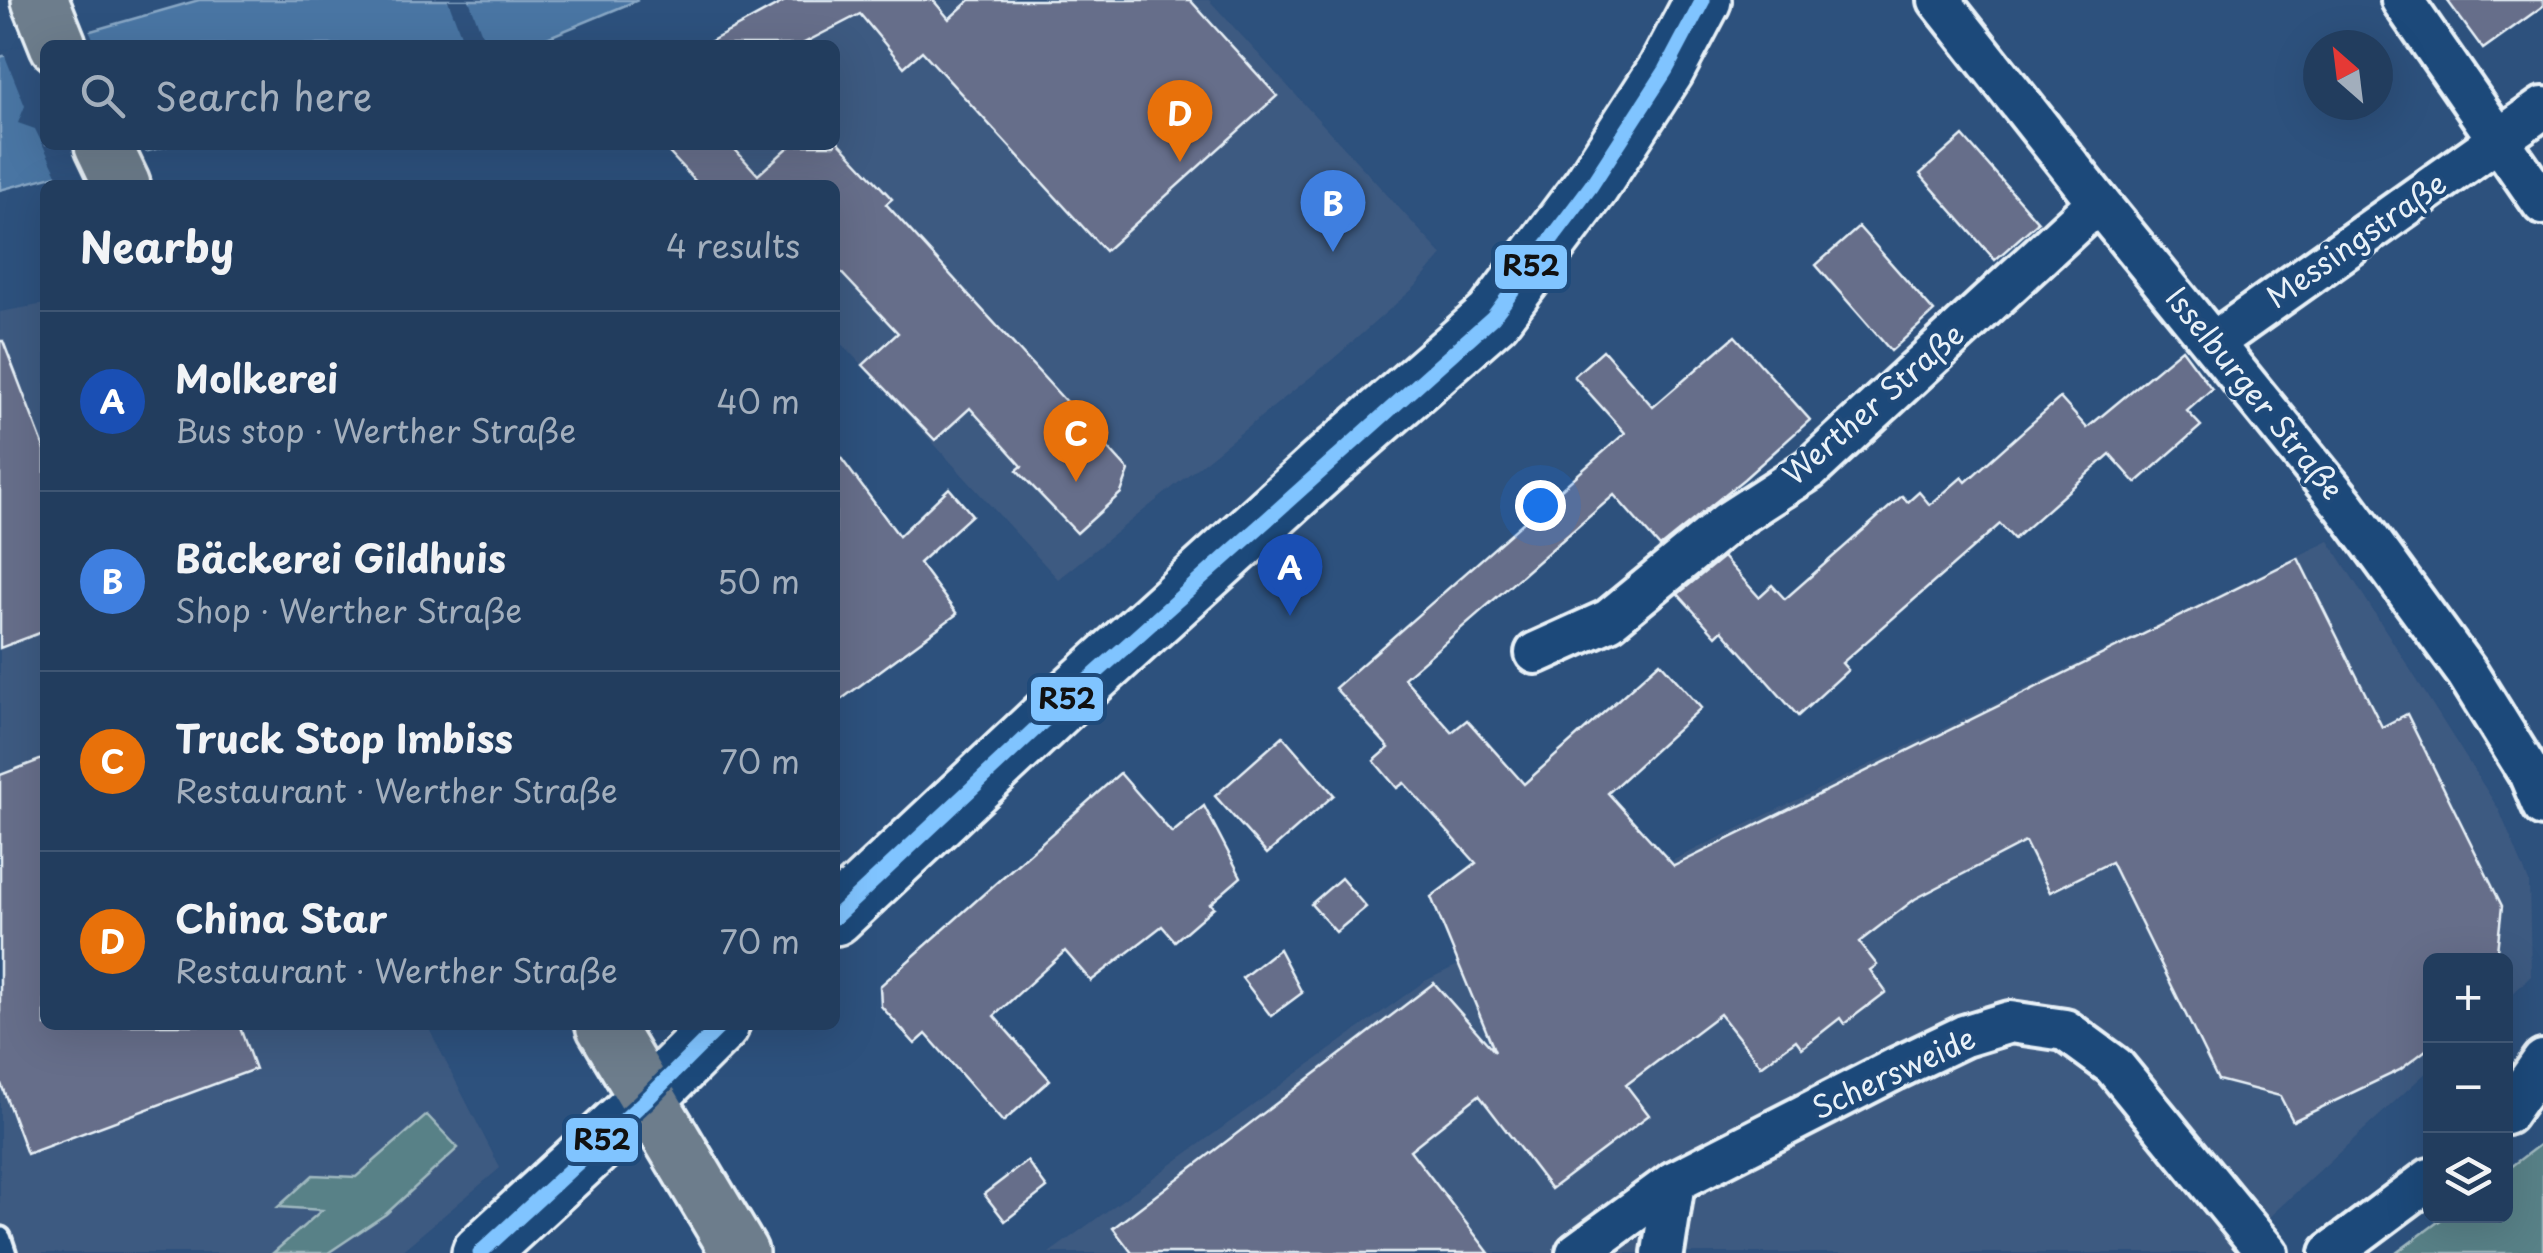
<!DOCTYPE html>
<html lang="en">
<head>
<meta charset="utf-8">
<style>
  body { margin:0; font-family:"Playpen Sans",sans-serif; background:#2a4464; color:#f1f3f6 }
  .controls { position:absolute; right:30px; bottom:30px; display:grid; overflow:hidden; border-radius:15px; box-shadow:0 10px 40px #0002 }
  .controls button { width:90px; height:90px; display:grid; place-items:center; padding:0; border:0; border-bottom:2px solid #3f5673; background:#223d5e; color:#f1f3f6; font:50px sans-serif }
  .compass { position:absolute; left:2303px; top:30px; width:90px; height:90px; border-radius:50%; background:#223d5e; box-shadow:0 10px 40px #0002; rotate:332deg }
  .you { position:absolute; left:1540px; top:505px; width:35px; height:35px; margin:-25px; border:8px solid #fff; border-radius:50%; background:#1a73e8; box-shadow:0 0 0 15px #1a73e833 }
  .badge { display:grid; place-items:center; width:65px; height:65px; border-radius:50%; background:#ff9aa2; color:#fff; font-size:32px; font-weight:700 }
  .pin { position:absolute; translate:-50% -82px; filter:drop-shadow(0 2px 5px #0008) }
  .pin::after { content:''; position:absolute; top:52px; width:35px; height:30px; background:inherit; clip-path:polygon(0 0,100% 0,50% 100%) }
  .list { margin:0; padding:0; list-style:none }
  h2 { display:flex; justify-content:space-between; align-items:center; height:130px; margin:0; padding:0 40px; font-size:42px }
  h2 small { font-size:32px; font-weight:400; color:#a2aebc }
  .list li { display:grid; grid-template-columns:65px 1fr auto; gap:30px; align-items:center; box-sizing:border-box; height:180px; padding:0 40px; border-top:2px solid #3f5673 }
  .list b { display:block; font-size:38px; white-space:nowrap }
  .list p { margin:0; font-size:32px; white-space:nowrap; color:#a2aebc }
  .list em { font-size:32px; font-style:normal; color:#a2aebc }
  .icon { flex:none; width:55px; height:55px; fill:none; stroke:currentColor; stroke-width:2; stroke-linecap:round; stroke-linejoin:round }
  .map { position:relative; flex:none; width:2543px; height:1253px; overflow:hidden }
  .search { position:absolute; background:#223d5e; box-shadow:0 10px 40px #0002; left:40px; top:40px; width:800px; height:110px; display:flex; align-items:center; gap:25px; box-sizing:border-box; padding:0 35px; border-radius:15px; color:#a2aebc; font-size:38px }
  .panel { position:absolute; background:#223d5e; box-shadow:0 10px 40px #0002; left:40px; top:180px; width:800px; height:850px; border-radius:15px }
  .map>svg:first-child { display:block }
  .built { fill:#3e5a81 }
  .green { fill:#598187; stroke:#a0b9c0; stroke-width:2.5 }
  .water { fill:#4875a3; stroke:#88a7c5; stroke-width:2.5 }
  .pier { fill:#2d517d }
  .building { fill:#666e8a; stroke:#e8f1f8; stroke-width:2.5 }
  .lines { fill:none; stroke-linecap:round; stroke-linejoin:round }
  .lane-casing { stroke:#e8f1f8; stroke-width:28 }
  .street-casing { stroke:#e8f1f8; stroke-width:48 }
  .secondary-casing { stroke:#e8f1f8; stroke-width:62 }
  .primary-casing { stroke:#e8f1f8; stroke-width:62 }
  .lane { stroke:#1f4a7a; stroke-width:20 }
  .street { stroke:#1f4a7a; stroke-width:40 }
  .secondary { stroke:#1f4a7a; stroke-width:55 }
  .primary { stroke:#6d7d8c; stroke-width:55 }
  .bus-1-casing { stroke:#1f4a7a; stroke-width:22 }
  .bus-1 { stroke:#80c4ff; stroke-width:15 }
  .labels { text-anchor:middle; stroke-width:8; stroke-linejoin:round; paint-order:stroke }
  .street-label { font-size:30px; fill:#e8f1f8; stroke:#1f4a7a }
  .line-badge { stroke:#1f4a7a; stroke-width:4 }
  .pale-badge-label { font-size:28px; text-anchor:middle; font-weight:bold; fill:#111 }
</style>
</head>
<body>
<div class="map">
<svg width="2543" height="1253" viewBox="0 0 2543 1253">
  <rect width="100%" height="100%" fill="#2d517d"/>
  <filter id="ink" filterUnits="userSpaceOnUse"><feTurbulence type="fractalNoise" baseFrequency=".01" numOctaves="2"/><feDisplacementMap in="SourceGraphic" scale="20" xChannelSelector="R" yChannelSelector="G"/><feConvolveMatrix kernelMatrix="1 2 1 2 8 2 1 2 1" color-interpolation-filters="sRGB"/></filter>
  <g filter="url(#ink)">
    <g class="built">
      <path d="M786,0H1209L1442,255L1415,287L1333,359L1058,579L835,336V185H697L661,145H835V45H705Z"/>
      <path d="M45,304V1025H427L500,1168L399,1253H0V312Z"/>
      <path d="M2329,541L2499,810L2529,882L2531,976L2506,1000V960H2430V1069L2230,1253H1049L1425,981Z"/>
    </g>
    <g class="green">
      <path d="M427,1115L458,1148L386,1214L328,1253H273L322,1210L278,1207L313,1175L356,1177Z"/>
      <path d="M2543,1142V1253H2396L2446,1216H2506V1170Z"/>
    </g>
    <path class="water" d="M199,0H638L530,45H45V145H171L0,190V57Z"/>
    <g class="pier">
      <path d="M448,0H469L486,45H465Z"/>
      <path d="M87,25L96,45H45V145H142L148,158L60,180L35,129L18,123L25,106L3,51Z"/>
    </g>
    <g class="building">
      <path d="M787,0H933L949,19L970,0H1190L1277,96L1105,251L922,51L904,67L860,14L800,45H704Z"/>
      <path d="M2447,0H2543V6L2483,49Z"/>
      <path d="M1963,136L2038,222L1995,260L1920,174Z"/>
      <path d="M835,138L892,199L886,204L1129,471L1121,493L1077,533L1017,470L1022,466L970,408L935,440L863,365L898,333L835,266V185H699L662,145H731L758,175L791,145H835Z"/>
      <path d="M1859,227L1934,312L1891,351L1816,265Z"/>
      <path d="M1735,336L1810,420L1744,479L1660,547L1614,495L1404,678L1452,732L1467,720L1524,784L1660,662L1701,708L1608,793L1674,866L2298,558L2382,727L2407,714L2502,906L2496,960H2430V1047L2400,1070L2293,1121L2280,1096L2218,1080L2111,862L2050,892L2025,842L1915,899L1859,942L1877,965L1870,970L1886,992L1844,1024L1840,1018L1802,1048L1796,1040L1761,1066L1720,1014L1626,1085L1649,1115L1551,1189L1479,1095L1410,1150L1489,1253H1132L1113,1228L1434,983L1495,1052L1431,897L1476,863L1404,783L1397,788L1374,761L1389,748L1335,688L1625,433L1574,376L1603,350L1653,407Z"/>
      <path d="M0,341H3L45,450V631L0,648Z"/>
      <path d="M2182,349L2212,389L2187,411L2201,426L2136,483L2110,454L2014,539L2000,524L1842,663L1848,670L1798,716L1722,630L1716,636L1678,594L1723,557L1759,597L1772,585L1785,599L1902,496L1908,502L1919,492L1930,505L1962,477L1966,482L2060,398L2087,428Z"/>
      <path d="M835,450L899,536L949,488L972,515L919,563L957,614L835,704Z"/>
      <path d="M1283,736L1334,795L1267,854L1215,796Z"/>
      <path d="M45,758V1025H239L255,1069L27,1154L0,1081V775Z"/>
      <path d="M1120,773L1172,833L1204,806L1241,877L1210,904L1214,907L1175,941L1162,926L1091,981L1065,951L994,1016L1050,1080L1003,1122L926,1034L915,1044L881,1006L880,986Z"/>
      <path d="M1341,878L1366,907L1336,932L1311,904Z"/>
      <path d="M1279,949L1302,993L1271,1016L1242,978Z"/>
      <path d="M1027,1161L1047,1188L1005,1221L984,1194Z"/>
    </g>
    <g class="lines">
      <g class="lane-casing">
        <path id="lane" d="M0,1238L5,1253"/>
      </g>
      <g class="street-casing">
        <g id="street">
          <path d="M1939,0L2098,202L2344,505L2467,673L2529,773L2543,806"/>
          <path d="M2402,0L2543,204"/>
          <path d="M2214,342L2543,108"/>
          <path d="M1536,653L1609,620L1728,522L1810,469L2098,202"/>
          <path d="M2506,1114L2543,1061"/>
          <path d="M1577,1253L1674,1182L1895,1069L1964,1036L2010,1022L2065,1030L2114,1066L2267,1253"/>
          <path d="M1663,1253L1674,1182"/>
          <path d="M2331,1253L2430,1179"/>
        </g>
      </g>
      <g class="secondary-casing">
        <g id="secondary">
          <path d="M835,917L1067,699L1322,467L1493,317L1591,186L1666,70L1703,0"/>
          <path d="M480,1253L649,1097L721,1025"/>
        </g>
      </g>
      <g class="primary-casing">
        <g id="primary">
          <path d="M40,0L58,45"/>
          <path d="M103,145L122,185"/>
          <path d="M604,1025L740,1253"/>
        </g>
      </g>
      <use href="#lane" class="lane"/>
      <use href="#street" class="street"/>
      <use href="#secondary" class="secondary"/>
      <use href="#primary" class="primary"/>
      <g class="bus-1-casing">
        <g id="bus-1">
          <path d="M835,917L1067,699L1493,317L1591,186L1666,70L1703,0"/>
          <path d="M480,1253L649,1097L721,1025"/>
        </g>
      </g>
      <use href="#bus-1" class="bus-1"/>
    </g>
  </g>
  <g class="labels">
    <g class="street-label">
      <text transform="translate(2357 241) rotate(-35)" y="10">Messingstraße</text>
      <text transform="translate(2254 394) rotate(51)" y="10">Isselburger Straße</text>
      <text transform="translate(1874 405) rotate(-41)" y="10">Werther Straße</text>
      <text transform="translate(1894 1074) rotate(-25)" y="10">Schersweide</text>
    </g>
  </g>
  <g class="line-badge">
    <rect x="1493" y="243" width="76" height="48" rx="10" fill="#80c4ff"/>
    <rect x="1029" y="675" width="76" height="48" rx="10" fill="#80c4ff"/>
    <rect x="564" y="1116" width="76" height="48" rx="10" fill="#80c4ff"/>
  </g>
  <g class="pale-badge-label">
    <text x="1531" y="276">R52</text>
    <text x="1067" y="709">R52</text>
    <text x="602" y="1150">R52</text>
  </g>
</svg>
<div class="controls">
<button>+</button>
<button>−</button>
<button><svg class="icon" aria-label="layers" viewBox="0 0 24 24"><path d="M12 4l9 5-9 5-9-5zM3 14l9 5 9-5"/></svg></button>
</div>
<svg class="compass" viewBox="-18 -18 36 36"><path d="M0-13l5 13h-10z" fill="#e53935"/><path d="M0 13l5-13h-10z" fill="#a2aebc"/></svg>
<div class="you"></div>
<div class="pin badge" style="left:1290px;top:616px;background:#1a4fb4">A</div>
<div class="pin badge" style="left:1333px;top:252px;background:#3f7fe0">B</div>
<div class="pin badge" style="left:1076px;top:482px;background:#e8710a">C</div>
<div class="pin badge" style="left:1180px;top:162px;background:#e8710a">D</div>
<div class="search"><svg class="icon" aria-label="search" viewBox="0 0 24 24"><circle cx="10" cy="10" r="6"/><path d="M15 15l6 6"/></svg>Search here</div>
<section class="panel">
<h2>Nearby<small>4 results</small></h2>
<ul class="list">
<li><span class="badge" style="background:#1a4fb4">A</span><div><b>Molkerei</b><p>Bus stop · Werther Straße</p></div><em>40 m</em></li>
<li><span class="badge" style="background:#3f7fe0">B</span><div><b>Bäckerei Gildhuis</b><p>Shop · Werther Straße</p></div><em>50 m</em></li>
<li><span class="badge" style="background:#e8710a">C</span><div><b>Truck Stop Imbiss</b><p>Restaurant · Werther Straße</p></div><em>70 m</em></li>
<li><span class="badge" style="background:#e8710a">D</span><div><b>China Star</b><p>Restaurant · Werther Straße</p></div><em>70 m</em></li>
</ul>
</section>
</div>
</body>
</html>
